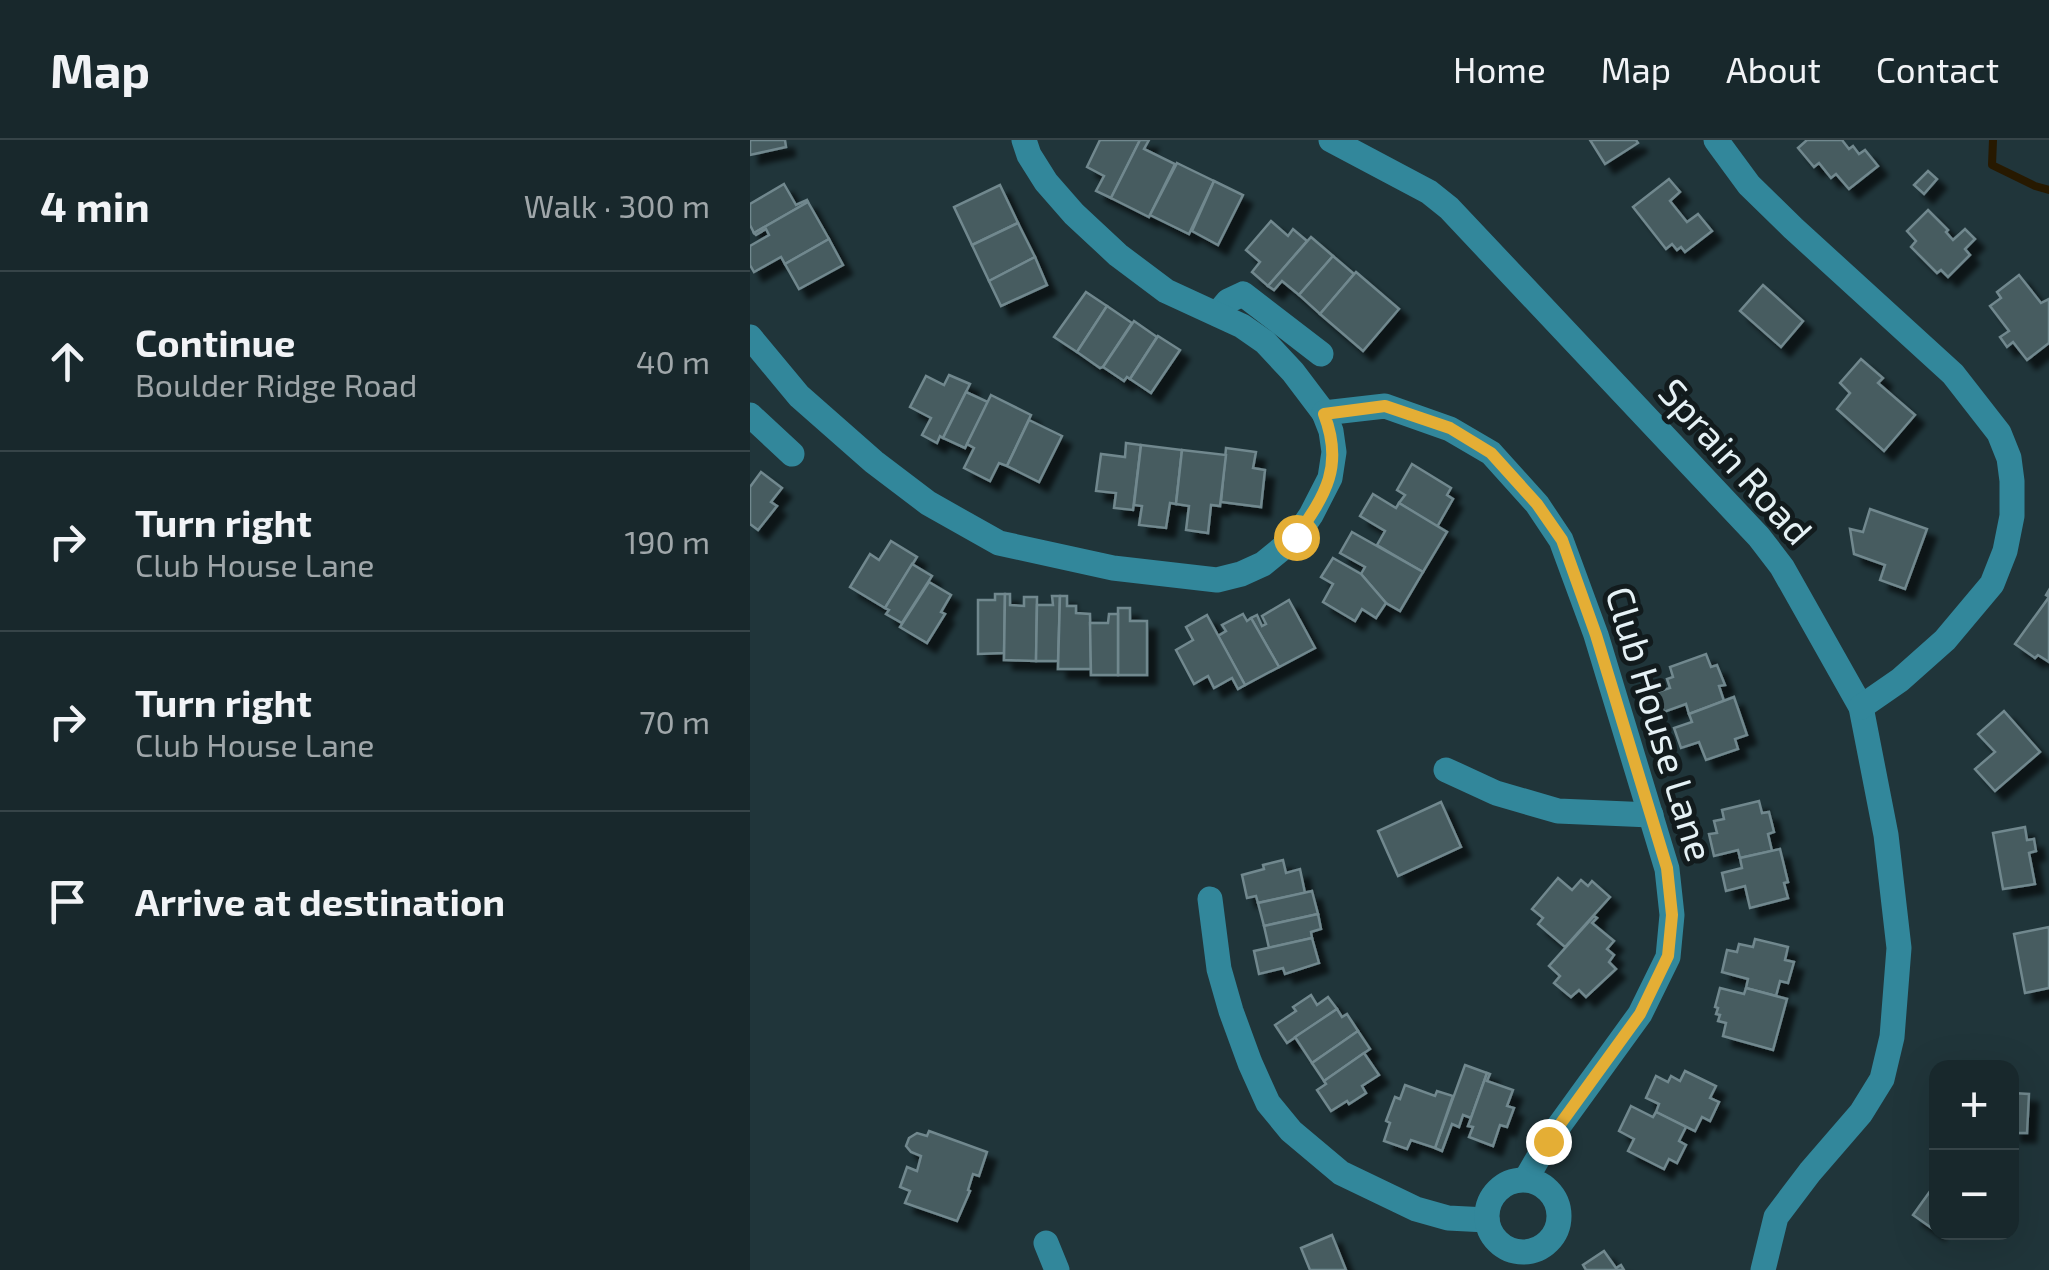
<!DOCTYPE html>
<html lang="en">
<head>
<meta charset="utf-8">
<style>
  body { margin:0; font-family:"Exo 2",sans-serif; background:#253438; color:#f1f3f6 }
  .controls { position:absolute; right:30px; bottom:30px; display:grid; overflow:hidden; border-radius:20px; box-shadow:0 10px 40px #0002 }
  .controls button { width:90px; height:90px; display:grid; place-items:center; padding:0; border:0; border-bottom:2px solid #364448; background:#18282c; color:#f1f3f6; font:50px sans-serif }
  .stop { position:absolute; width:30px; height:30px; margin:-22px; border:8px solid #e4ae35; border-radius:50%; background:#fff }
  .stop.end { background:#e4ae35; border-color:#fff; box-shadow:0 2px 10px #0008 }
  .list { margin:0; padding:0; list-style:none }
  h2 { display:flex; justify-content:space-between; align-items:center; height:130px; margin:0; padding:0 40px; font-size:42px }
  h2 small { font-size:32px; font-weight:400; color:#9fa6a9 }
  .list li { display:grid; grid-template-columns:65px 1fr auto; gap:30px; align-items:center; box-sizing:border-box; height:180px; padding:0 40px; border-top:2px solid #364448 }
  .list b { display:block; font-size:38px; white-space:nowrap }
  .list p { margin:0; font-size:32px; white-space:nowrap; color:#9fa6a9 }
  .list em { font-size:32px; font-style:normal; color:#9fa6a9 }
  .icon { flex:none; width:55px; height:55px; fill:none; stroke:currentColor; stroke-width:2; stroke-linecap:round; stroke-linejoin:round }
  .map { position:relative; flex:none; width:1299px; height:1130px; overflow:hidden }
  header { display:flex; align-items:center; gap:60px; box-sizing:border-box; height:140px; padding:0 50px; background:#18282c; border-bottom:2px solid #364448 }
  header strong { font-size:48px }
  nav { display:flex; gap:55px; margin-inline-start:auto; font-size:35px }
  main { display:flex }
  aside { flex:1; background:#18282c }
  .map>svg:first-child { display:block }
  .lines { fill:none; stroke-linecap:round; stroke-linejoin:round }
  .stream { stroke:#271900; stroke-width:8 }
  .building { fill:#465c61; stroke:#71888e; stroke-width:2.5; filter:url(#shadow) }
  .minor { stroke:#32879b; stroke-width:25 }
  .route { stroke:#e4ae35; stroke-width:12 }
  .labels { text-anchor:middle; stroke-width:10; stroke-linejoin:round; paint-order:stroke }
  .street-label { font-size:38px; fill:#e5f1f5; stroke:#121b1d }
</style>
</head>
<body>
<header>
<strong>Map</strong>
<nav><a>Home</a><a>Map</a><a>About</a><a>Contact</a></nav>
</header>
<main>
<aside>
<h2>4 min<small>Walk · 300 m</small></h2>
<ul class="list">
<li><svg class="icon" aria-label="ahead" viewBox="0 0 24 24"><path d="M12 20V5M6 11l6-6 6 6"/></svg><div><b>Continue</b><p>Boulder Ridge Road</p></div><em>40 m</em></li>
<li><svg class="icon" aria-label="right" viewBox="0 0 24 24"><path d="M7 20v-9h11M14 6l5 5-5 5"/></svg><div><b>Turn right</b><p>Club House Lane</p></div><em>190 m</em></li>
<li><svg class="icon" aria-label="right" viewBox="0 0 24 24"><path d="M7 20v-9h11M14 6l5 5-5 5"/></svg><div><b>Turn right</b><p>Club House Lane</p></div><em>70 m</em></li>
<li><svg class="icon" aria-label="arrive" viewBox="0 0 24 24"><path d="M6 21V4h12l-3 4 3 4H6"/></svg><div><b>Arrive at destination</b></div></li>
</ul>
</aside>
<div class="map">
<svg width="1299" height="1130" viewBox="0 0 1299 1130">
  <defs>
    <filter id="shadow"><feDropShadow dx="9" dy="9" stdDeviation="2.5" flood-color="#0009"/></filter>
  </defs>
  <rect width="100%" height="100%" fill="#20353a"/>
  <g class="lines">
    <path class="stream" d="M1243,0L1242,25L1285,46L1299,50"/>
  </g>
  <g class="building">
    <path d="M0,0H35L36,7L0,15Z"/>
    <path d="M350,0H390L361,58L346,51L354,36L337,27Z"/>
    <path d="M390,0H399L394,9L425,24L399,77L361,58Z"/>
    <path d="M840,0H886L888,3L855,24Z"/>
    <path d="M1057,0H1092L1099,9L1103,6L1109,14L1115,10L1128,26L1099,49L1086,34L1081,38L1069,23L1064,27L1048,8Z"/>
    <path d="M427,23L464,41L439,94L400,75Z"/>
    <path d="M1178,31L1187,39L1174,54L1164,45Z"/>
    <path d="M919,39L930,52L920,61L937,82L948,74L962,91L935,112L931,107L927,110L922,104L916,109L883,67Z"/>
    <path d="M464,41L493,55L468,105L442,91Z"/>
    <path d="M34,44L46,65L57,60L58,62L4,93L0,85V64Z"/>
    <path d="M250,45L268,83L222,105L204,67Z"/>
    <path d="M58,62L79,99L35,124L31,117L4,132L0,125V106L19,95L16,89L6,95L4,93Z"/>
    <path d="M1178,70L1198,90L1196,92L1203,100L1215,89L1225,99L1215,109L1220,115L1198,137L1191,130L1187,133L1161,107L1166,101L1157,91Z"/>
    <path d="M521,81L538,96L543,89L557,101L518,146L502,132L510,122L496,110Z"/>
    <path d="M268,83L285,117L239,141L222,105Z"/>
    <path d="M561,97L583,116L549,155L532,141L524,150L518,146Z"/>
    <path d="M79,99L93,125L49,149L35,124Z"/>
    <path d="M583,116L604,134L570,174L549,155Z"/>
    <path d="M285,117L297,145L251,166L239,141Z"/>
    <path d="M606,132L649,169L613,211L570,174Z"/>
    <path d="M1269,135L1291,163L1299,159V203L1277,220L1263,202L1257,207L1250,197L1259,191L1240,166L1251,158L1247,152Z"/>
    <path d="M1013,145L1053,181L1031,207L990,171Z"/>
    <path d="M336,152L357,166L327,212L304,197Z"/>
    <path d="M357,166L382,183L353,227L350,228L327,212Z"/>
    <path d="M384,181L407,197L380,239L377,237L374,241L353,227Z"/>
    <path d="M408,196L430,210L401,253L380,239Z"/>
    <path d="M1111,219L1133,238L1128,243L1165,275L1134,311L1087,269L1100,253L1090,243Z"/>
    <path d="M199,235L220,244L193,298L190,296L187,303L172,295L181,278L160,267L176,236L194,245Z"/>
    <path d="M216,252L238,262L215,308L193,298Z"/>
    <path d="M241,255L281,275L257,326L249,323L240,341L214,328L224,308L217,304Z"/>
    <path d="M279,280L312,296L289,342L257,326Z"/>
    <path d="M376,303L391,305L383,370L364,368L366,353L346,351L351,314L375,317Z"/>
    <path d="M391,305L432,310L426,364L420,363L416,388L389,385L392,366L384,365Z"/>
    <path d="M476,308L506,312L503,328L515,330L511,367L471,362Z"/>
    <path d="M432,310L476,315L470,366L461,365L458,393L436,390L439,366L426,364Z"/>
    <path d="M662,324L701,348L697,355L703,359L687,387L649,363L655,355L647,350Z"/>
    <path d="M11,332L32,348L21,362L27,366L8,390L0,384V347Z"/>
    <path d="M623,354L646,368L649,363L697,392L673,432L627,405L635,391L610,376Z"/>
    <path d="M1120,369L1177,389L1155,449L1130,440L1135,425L1104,414L1100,389L1113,392Z"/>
    <path d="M602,392L673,432L650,471L636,463L611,434L615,427L590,413Z"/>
    <path d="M141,401L167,417L135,468L100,447L120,414L129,420Z"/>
    <path d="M583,418L611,434L636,463L626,478L612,469L605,481L573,462L583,444L571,437Z"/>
    <path d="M162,424L182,436L152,483L136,474L139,470L135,468Z"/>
    <path d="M179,442L201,455L191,472L195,474L177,503L150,487Z"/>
    <path d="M1299,450V522L1288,515L1285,518L1265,504L1299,457L1296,455Z"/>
    <path d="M245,454H255L254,513L228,514V460H245Z"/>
    <path d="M255,454H260V465L274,466V457H287L286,521L254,520Z"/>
    <path d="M302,456H310L308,521H286L287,465H303Z"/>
    <path d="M310,456H317V466H326V473L340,474L341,529H308Z"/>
    <path d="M539,460L565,508L529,527L501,478L507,475L512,486L516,484L512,476Z"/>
    <path d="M368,468H380V481H397V535H368Z"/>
    <path d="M359,474H368V535H341L340,483H358Z"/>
    <path d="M493,474L497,481L501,478L529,527L495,545L468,496L476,491L472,485Z"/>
    <path d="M457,475L495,545L488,549L482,538L464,548L458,536L444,544L426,510L443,500L436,487Z"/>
    <path d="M956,514L961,527L967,525L975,545L969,546L974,561L939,574L936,564L914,572L907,552L920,548L917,539L923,537L920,527Z"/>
    <path d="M984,557L997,595L985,599L988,609L956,620L949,602L931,608L924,588L942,582L939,574Z"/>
    <path d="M1254,571L1290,612L1245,651L1225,629L1245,612L1228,594Z"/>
    <path d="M1009,661L1012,673L1019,672L1024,692L1018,694L1022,711L990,718L988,710L964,716L959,694L967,693L964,681L974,679L972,670Z"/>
    <path d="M691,662L711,707L648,736L628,691Z"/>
    <path d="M1275,687L1277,700L1284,699L1286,711L1279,713L1285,744L1253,749L1243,693Z"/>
    <path d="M1030,709L1038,742L1034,743L1038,758L1000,768L995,746L976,751L972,733L992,728L990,718Z"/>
    <path d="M533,720L536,733L550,729L555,753L508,763L506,756L497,758L492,735L514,729L513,725Z"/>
    <path d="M808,738L822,750L831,740L838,746L842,741L860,757L815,807L788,784L793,778L782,769Z"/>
    <path d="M562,751L568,774L514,786L508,763Z"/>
    <path d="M568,774L571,789L561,792L562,798L519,808L514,786Z"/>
    <path d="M844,776L847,778L842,783L864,801L857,809L864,815L859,822L866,829L836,857L829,850L821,857L804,843L810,836L799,826Z"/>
    <path d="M1299,787V848L1275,853L1264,794Z"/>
    <path d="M562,798L569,823L535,834L533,828L509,834L504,811Z"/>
    <path d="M1005,799L1038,807L1035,820L1044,822L1038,843L1030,841L1026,856L996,848L998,839L972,832L977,810L987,812L989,804L1003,807Z"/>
    <path d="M970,848L994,854L996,848L1037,859L1023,910L973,896L976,883L968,881L970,875L966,874L968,868L965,867Z"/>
    <path d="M561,855L567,865L578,857L587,869L537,903L525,885L546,871L543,867Z"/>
    <path d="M587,869L592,877L597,874L608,891L562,923L545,897Z"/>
    <path d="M608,891L620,909L574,941L562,923Z"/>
    <path d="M614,913L629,935L612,946L616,953L599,964L597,961L581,971L567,950L576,944L574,941Z"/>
    <path d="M715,925L737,933L721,978L713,975L709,987L702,984L692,1011L685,1008Z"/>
    <path d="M935,931L966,946L960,958L969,962L960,981L952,977L945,991L906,972L909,964L896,958L906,936L918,942L921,936L930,941Z"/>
    <path d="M737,933L740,934L737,941L763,950L757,966L764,968L757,987L750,985L743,1006L719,997L723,987L718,986L721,978Z"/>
    <path d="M655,945L685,956L687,951L703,956L685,1008L661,1000L657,1009L634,1001L640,983L636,981L645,957L650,959Z"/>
    <path d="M1262,953L1279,954L1277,993H1262Z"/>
    <path d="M881,966L903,977L906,972L936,987L929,1001L936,1005L927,1023L919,1019L914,1029L878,1011L884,999L869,991Z"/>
    <path d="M179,991L237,1012L229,1036L223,1034L218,1050L220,1051L207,1081L155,1063L160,1051L150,1047L157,1027L167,1031L171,1016L161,1012L156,1006L159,998L167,993L177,996Z"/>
    <path d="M1186,1043V1091L1163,1075Z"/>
    <path d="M582,1095L596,1130H560L551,1108Z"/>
    <path d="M854,1111L866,1128L871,1125L874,1130H836L833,1125Z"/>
  </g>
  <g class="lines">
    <g class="minor">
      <path d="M581,0L679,52L699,68L1009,397L1032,427L1111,567L1136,695L1149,808L1142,897L1132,939L1111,973L1060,1032L1026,1077L1013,1130"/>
      <path d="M966,0L999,45L1043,88L1203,234L1249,293L1259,318L1262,341V376L1255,411L1242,444L1195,500L1150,540L1111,567"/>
      <path d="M467,174L478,161L493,154L571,214"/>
      <path d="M0,197L49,256L124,322L178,363L249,403L363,428L467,440L491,434L513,424L546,397L561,375L580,338L584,312L581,291L574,273L543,232L515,202L492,186L416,151L368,115L324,74L296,42L279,15L274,0"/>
      <path d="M574,273L635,266L700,289L741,313L787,364L811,400L846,495L917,729L922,775L918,817L890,874L798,1001L776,1039"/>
      <path d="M0,275L42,314"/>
      <path d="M696,630L746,653L808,671L901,675"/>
      <path d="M460,759L469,829L481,871L500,923L518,963L541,991L591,1033L666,1069L698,1078L737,1080"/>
      <circle cx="773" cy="1076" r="36"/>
      <path d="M296,1103L307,1130"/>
    </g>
  </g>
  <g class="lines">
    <path class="route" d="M546,397C576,354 594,326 574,274L635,266L700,288L741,313L787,364L812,400L846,495L917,728L922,775L918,816L890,874L798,1001"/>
  </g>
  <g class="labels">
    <g class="street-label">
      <text transform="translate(985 322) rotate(48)" y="13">Sprain Road</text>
      <text transform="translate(909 584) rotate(73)" y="13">Club House Lane</text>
    </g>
  </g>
</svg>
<div class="controls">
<button>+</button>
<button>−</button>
</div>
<div class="stop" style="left:546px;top:397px"></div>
<div class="stop end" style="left:798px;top:1001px"></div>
</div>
</main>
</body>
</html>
